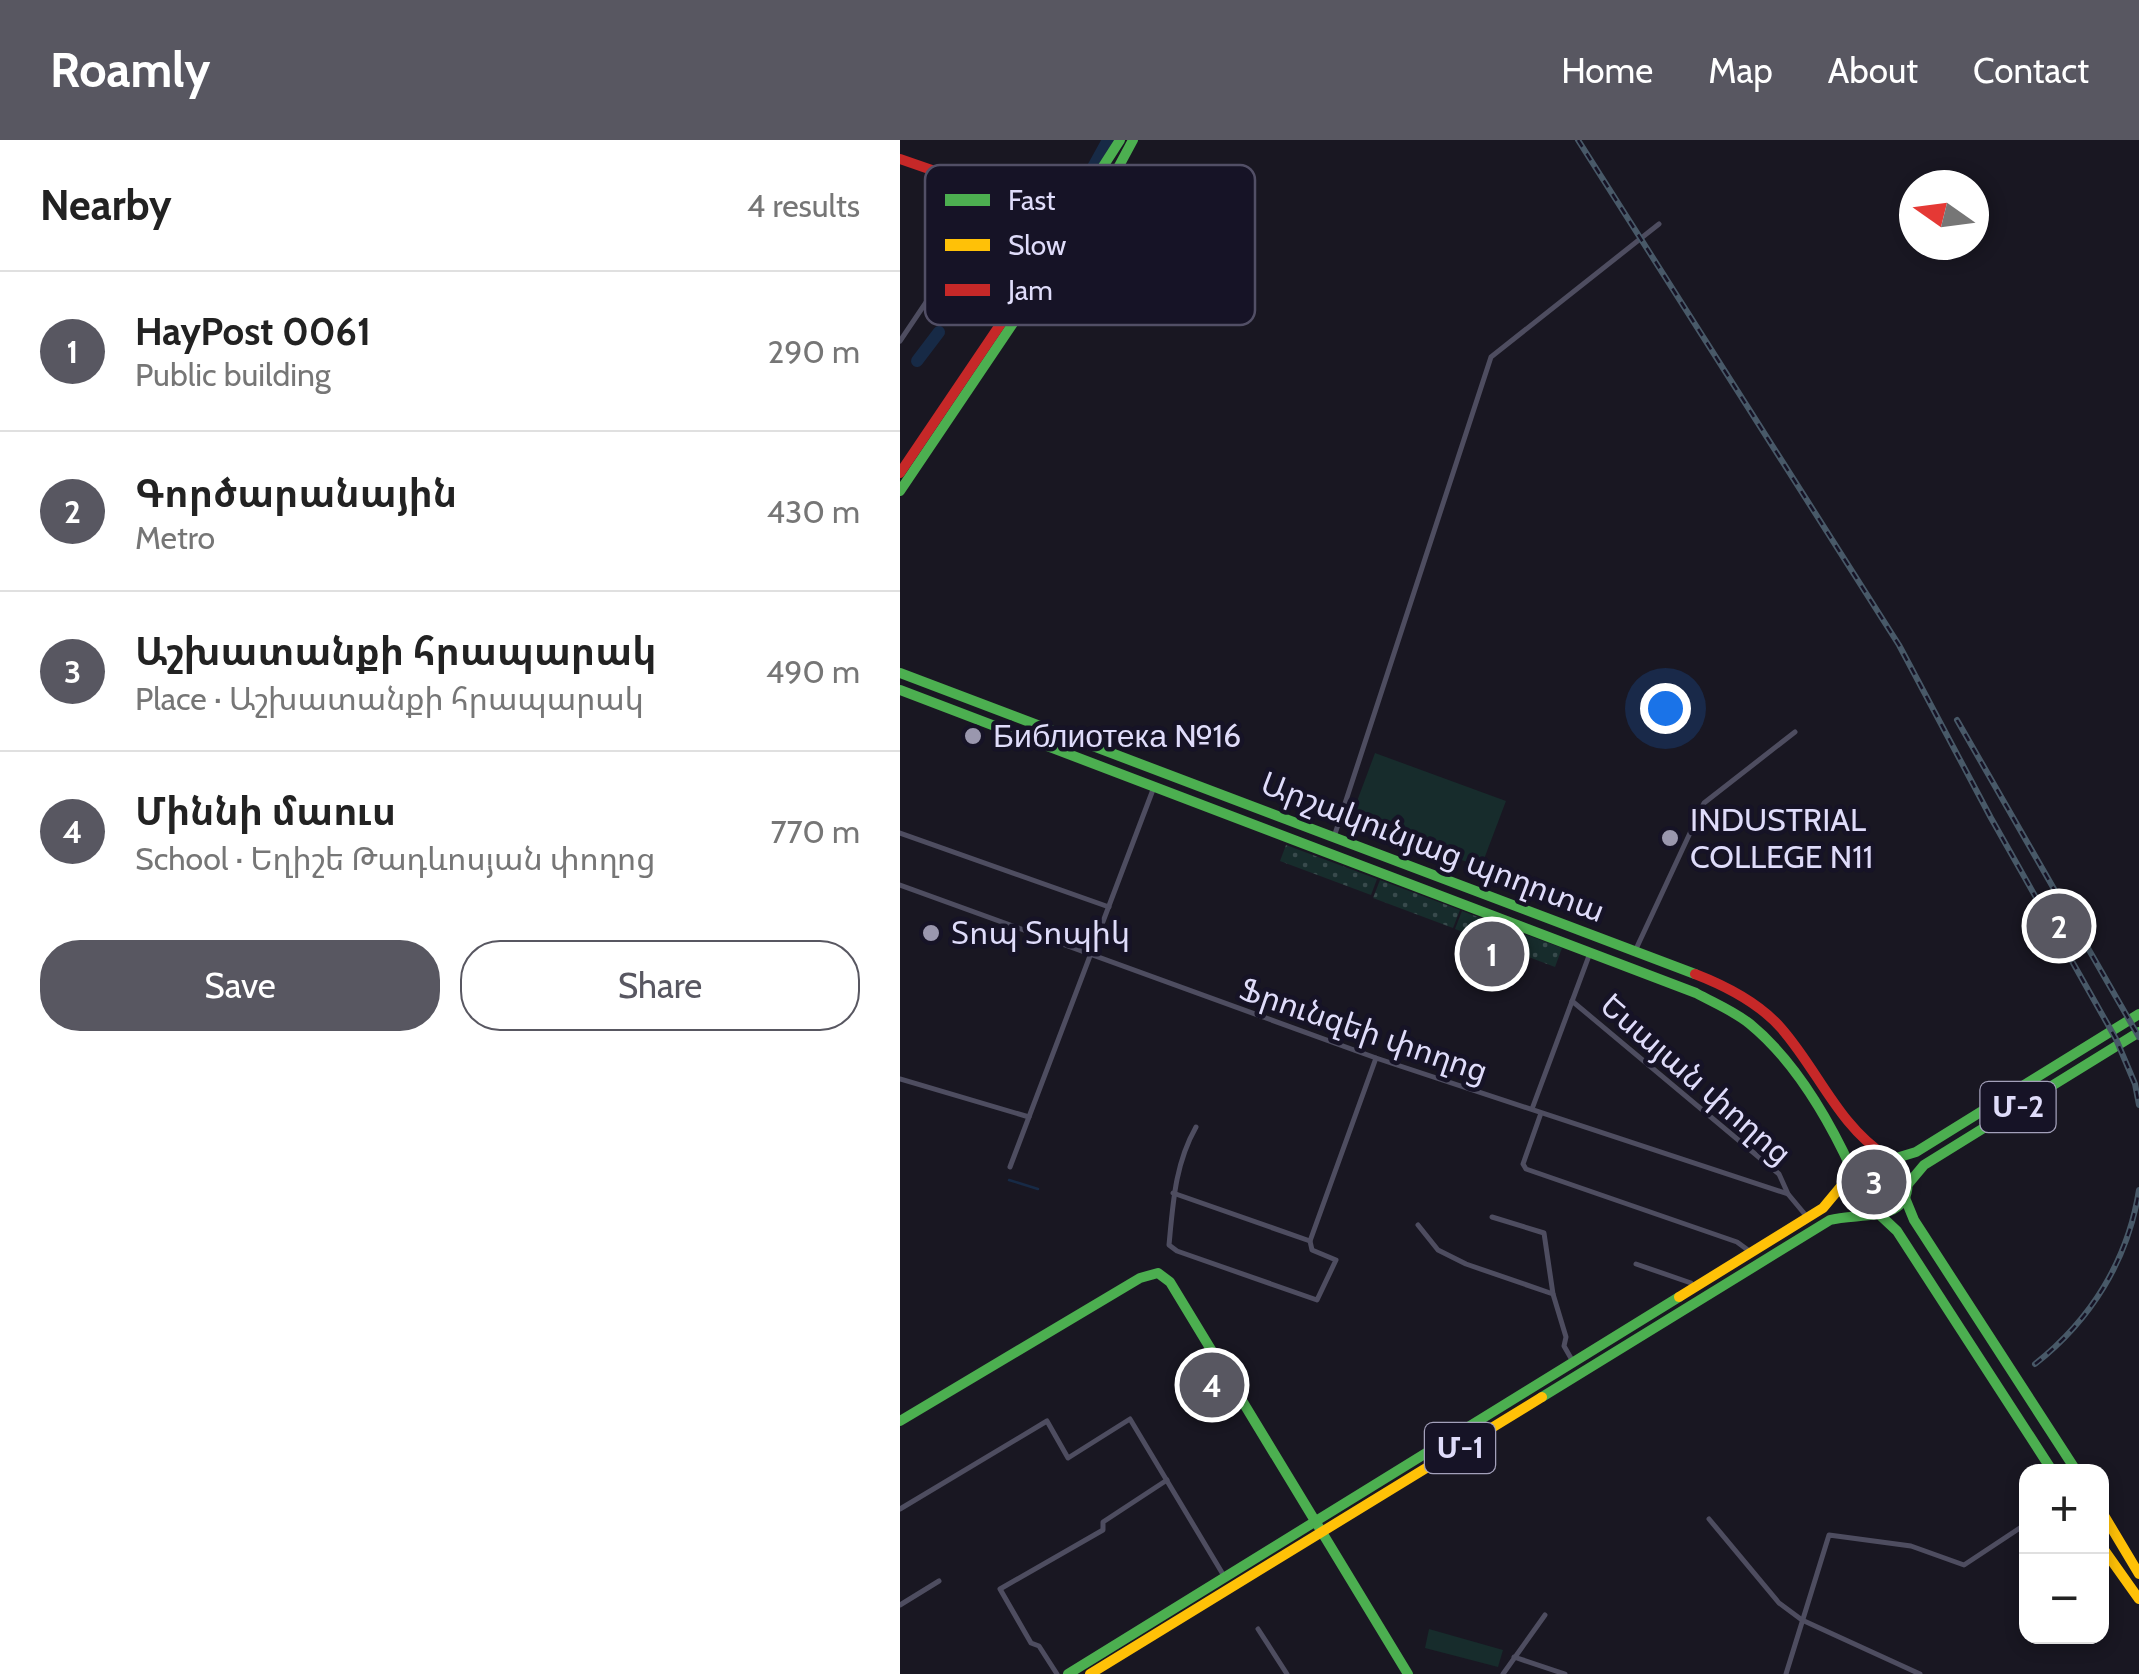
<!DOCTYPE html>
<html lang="en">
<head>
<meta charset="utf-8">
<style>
  body { margin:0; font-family:Cabin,"Noto Sans Armenian",sans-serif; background:#f2f2f2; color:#222 }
  .controls { position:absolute; right:30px; bottom:30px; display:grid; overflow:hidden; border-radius:20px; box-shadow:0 5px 15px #0003 }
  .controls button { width:90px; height:90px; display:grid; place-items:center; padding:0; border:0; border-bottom:2px solid #e0e0e0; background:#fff; color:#222; font:50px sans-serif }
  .compass { position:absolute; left:999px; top:30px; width:90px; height:90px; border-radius:50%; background:#fff; box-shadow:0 5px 15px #0003; rotate:284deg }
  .you { position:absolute; left:765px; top:568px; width:35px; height:35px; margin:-25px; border:8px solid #fff; border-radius:50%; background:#1a73e8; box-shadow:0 0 0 15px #1a73e833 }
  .badge { display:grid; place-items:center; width:65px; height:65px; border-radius:50%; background:#585761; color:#fff; font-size:32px; font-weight:700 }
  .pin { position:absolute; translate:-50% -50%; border:5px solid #fff; box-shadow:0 2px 10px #0006 }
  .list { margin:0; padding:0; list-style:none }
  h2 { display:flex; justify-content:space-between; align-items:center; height:130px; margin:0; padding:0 40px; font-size:42px }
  h2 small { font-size:32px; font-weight:400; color:#767676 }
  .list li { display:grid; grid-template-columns:65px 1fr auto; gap:30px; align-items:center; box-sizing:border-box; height:160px; padding:0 40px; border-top:2px solid #e0e0e0 }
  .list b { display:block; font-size:38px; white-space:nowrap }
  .list p { margin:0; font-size:32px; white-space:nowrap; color:#767676 }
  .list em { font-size:32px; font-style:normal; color:#767676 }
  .actions { display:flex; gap:20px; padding:30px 40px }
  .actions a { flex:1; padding:22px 0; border:2px solid #585761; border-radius:40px; text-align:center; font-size:35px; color:#585761 }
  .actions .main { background:#585761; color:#fff }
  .map { position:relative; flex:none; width:1239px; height:1534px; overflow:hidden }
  header { display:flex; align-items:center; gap:60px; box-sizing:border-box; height:140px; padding:0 50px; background:#585761; color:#fff }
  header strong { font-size:48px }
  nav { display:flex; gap:55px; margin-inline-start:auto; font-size:35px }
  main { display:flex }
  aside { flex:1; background:#fff }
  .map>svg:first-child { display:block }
  .grass { fill:url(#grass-dots) }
  .garden { fill:#172c2c }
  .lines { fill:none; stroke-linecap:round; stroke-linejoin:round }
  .stream { stroke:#172a46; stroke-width:2.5 }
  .river { stroke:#172a46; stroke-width:12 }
  .street { stroke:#4e4d60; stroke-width:5 }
  .fast { stroke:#4caf50; stroke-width:10 }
  .slow { stroke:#ffc107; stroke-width:10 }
  .jam { stroke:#c62828; stroke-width:10 }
  .rail-casing { stroke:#485968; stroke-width:6 }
  .rail { stroke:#161326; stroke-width:2.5; stroke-dasharray:8; stroke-linecap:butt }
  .poi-dot { fill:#9a97ae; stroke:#161326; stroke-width:4 }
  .labels { text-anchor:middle; stroke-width:9; stroke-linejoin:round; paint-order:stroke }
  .shield { fill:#161326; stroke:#a3a0ba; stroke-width:2.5 }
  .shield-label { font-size:30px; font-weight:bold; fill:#dfdcfa }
  .poi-label { font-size:32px; fill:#dfdcfa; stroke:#161326; text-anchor:start }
  .street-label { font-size:32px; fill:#dfdcfa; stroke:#161326 }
  .key { fill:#161326; stroke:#524f66; stroke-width:2.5 }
  .key-label { font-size:28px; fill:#dfdcfa }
</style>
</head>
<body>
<header>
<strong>Roamly</strong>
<nav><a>Home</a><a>Map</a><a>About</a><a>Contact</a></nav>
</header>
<main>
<aside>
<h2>Nearby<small>4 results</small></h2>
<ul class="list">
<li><span class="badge">1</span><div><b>HayPost 0061</b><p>Public building</p></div><em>290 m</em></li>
<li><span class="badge">2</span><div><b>Գործարանային</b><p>Metro</p></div><em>430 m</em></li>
<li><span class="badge">3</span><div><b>Աշխատանքի հրապարակ</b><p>Place · Աշխատանքի հրապարակ</p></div><em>490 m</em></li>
<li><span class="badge">4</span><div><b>Միննի մաուս</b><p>School · Եղիշե Թադևոսյան փողոց</p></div><em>770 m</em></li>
</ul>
<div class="actions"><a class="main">Save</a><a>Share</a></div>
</aside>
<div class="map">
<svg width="1239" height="1534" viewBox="0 0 1239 1534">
  <defs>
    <pattern id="grass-dots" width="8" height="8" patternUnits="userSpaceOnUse" patternTransform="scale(2.5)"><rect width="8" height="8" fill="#172c2c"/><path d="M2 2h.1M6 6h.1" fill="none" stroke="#384a4c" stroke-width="1.8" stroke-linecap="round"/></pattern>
  </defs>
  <rect width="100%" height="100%" fill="#191722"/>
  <g class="grass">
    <path d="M386,705L477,739L471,755L380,721Z"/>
    <path d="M480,740L560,770L553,788L473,758Z"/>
    <path d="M562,771L662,808L655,827L555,789Z"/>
    <circle cx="977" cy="1045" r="21"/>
  </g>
  <g class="garden">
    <path d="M475,613L606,661L581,727L450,680Z"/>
    <path d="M529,1489L603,1510L598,1527L525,1508Z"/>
  </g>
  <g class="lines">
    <path class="stream" d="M109,1040L138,1049"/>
    <g class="river">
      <path d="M153,84L191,31L208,0"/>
      <path d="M17,221L39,192"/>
    </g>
    <g class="street">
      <path d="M0,201L43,137L78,46"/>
      <path d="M0,693L209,767"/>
      <path d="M434,697L591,217L759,84"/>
      <path d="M0,745L476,918L888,1054L908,1078"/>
      <path d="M736,809L804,663L895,592"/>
      <path d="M672,861L879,1034L888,1054"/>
      <path d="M0,939L129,977"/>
      <path d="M632,969L690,813"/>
      <path d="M641,973L623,1024L626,1029L837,1102L852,1113"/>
      <path d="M296,987C275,1024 273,1063 269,1105L277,1111L417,1160L436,1120L412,1110L410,1101L476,918"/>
      <path d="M110,1027L254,647"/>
      <path d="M273,1053L410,1101"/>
      <path d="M592,1077L644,1093L653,1154"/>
      <path d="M518,1085L538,1110L566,1124L653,1154L666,1197L664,1206L672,1220"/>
      <path d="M736,1124L791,1143L793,1147"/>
      <path d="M0,1369L147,1281L168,1318L230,1279L324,1436"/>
      <path d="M809,1379L879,1463L902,1480L1020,1534"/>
      <path d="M0,1465L39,1441"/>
      <path d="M358,1489L387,1534"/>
      <path d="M614,1517L665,1534"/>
      <path d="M157,1534L139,1506L131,1503L100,1449L203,1390V1382L267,1340"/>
      <path d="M603,1534L645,1475"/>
      <path d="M886,1534L929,1395L1011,1406L1064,1425L1126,1384"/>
    </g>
    <g class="fast">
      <path d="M133,136L220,0"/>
      <path d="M0,351L219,26L233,0"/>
      <path d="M0,533L795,834"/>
      <path d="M0,550L796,853C814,863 834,871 850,884C895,921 928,978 952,1030"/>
      <path d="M993,1019L1016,1012L1239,874"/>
      <path d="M1008,1044L1024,1025L1239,892"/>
      <path d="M1005,1058L1014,1080L1177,1332"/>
      <path d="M981,1076L997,1091L1153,1332"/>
      <path d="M642,1257L930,1080C959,1072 1013,1084 1007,1038C997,1020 983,1015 963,1019L949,1041L955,1063L969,1074"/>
      <path d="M0,1281L240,1138L258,1133L270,1142L508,1534"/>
      <path d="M168,1534L779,1157"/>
    </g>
    <g class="slow">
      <path d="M779,1157L923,1068L948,1038"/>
      <path d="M1202,1372L1239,1434"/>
      <path d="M1202,1407L1239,1459"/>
      <path d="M190,1534L642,1257"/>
    </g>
    <g class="jam">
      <path d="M0,19L78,46L167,104"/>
      <path d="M0,333L133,136"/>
      <path d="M795,834C826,846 859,863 881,888C918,930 938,985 986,1016"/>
    </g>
    <g class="rail-casing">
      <g id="rail">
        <path d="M678,0L999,505L1091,678L1216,899L1235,944L1239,965"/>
        <path d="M1057,580L1239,897"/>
        <path d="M1135,1224C1191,1180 1228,1120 1239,1050"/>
      </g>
    </g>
    <use href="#rail" class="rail"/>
  </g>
  <g class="poi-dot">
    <circle cx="73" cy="596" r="10"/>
    <circle cx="770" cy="698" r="10"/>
    <circle cx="31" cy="793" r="10"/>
  </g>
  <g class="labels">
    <g class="shield">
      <rect x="1080.5" y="942" width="75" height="50" rx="8"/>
      <rect x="525" y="1283" width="70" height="50" rx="8"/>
    </g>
    <g class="shield-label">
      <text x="1118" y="977">Մ-2</text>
      <text x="560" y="1318">Մ-1</text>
    </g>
    <g class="poi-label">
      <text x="93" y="607">Библиотека №16</text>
      <text x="790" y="691">INDUSTRIAL<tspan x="790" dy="37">COLLEGE N11</tspan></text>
      <text x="51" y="804">Տոպ Տոպիկ</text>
    </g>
    <g class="street-label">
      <text transform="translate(533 707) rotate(21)" y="11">Արշակունյաց պողոտա</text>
      <text transform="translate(464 890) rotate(19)" y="11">Ֆրունզեի փողոց</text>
      <text transform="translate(796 939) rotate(41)" y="11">Եսայան փողոց</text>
    </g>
  </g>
  <rect x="25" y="25" width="330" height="160" rx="15" class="key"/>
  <rect x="45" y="54" width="45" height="12" fill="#4caf50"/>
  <rect x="45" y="99" width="45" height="12" fill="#ffc107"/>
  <rect x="45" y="144" width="45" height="12" fill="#c62828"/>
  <g class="key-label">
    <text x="108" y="70">Fast</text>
    <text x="108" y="115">Slow</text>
    <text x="108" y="160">Jam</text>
  </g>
</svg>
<div class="controls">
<button>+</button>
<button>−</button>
</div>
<svg class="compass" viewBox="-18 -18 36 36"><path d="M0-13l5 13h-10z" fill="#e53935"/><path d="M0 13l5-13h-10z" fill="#767676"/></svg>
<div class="you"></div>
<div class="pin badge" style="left:592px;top:814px">1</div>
<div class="pin badge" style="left:1159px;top:786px">2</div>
<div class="pin badge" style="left:974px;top:1042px">3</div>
<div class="pin badge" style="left:312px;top:1245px">4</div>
</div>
</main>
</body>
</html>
